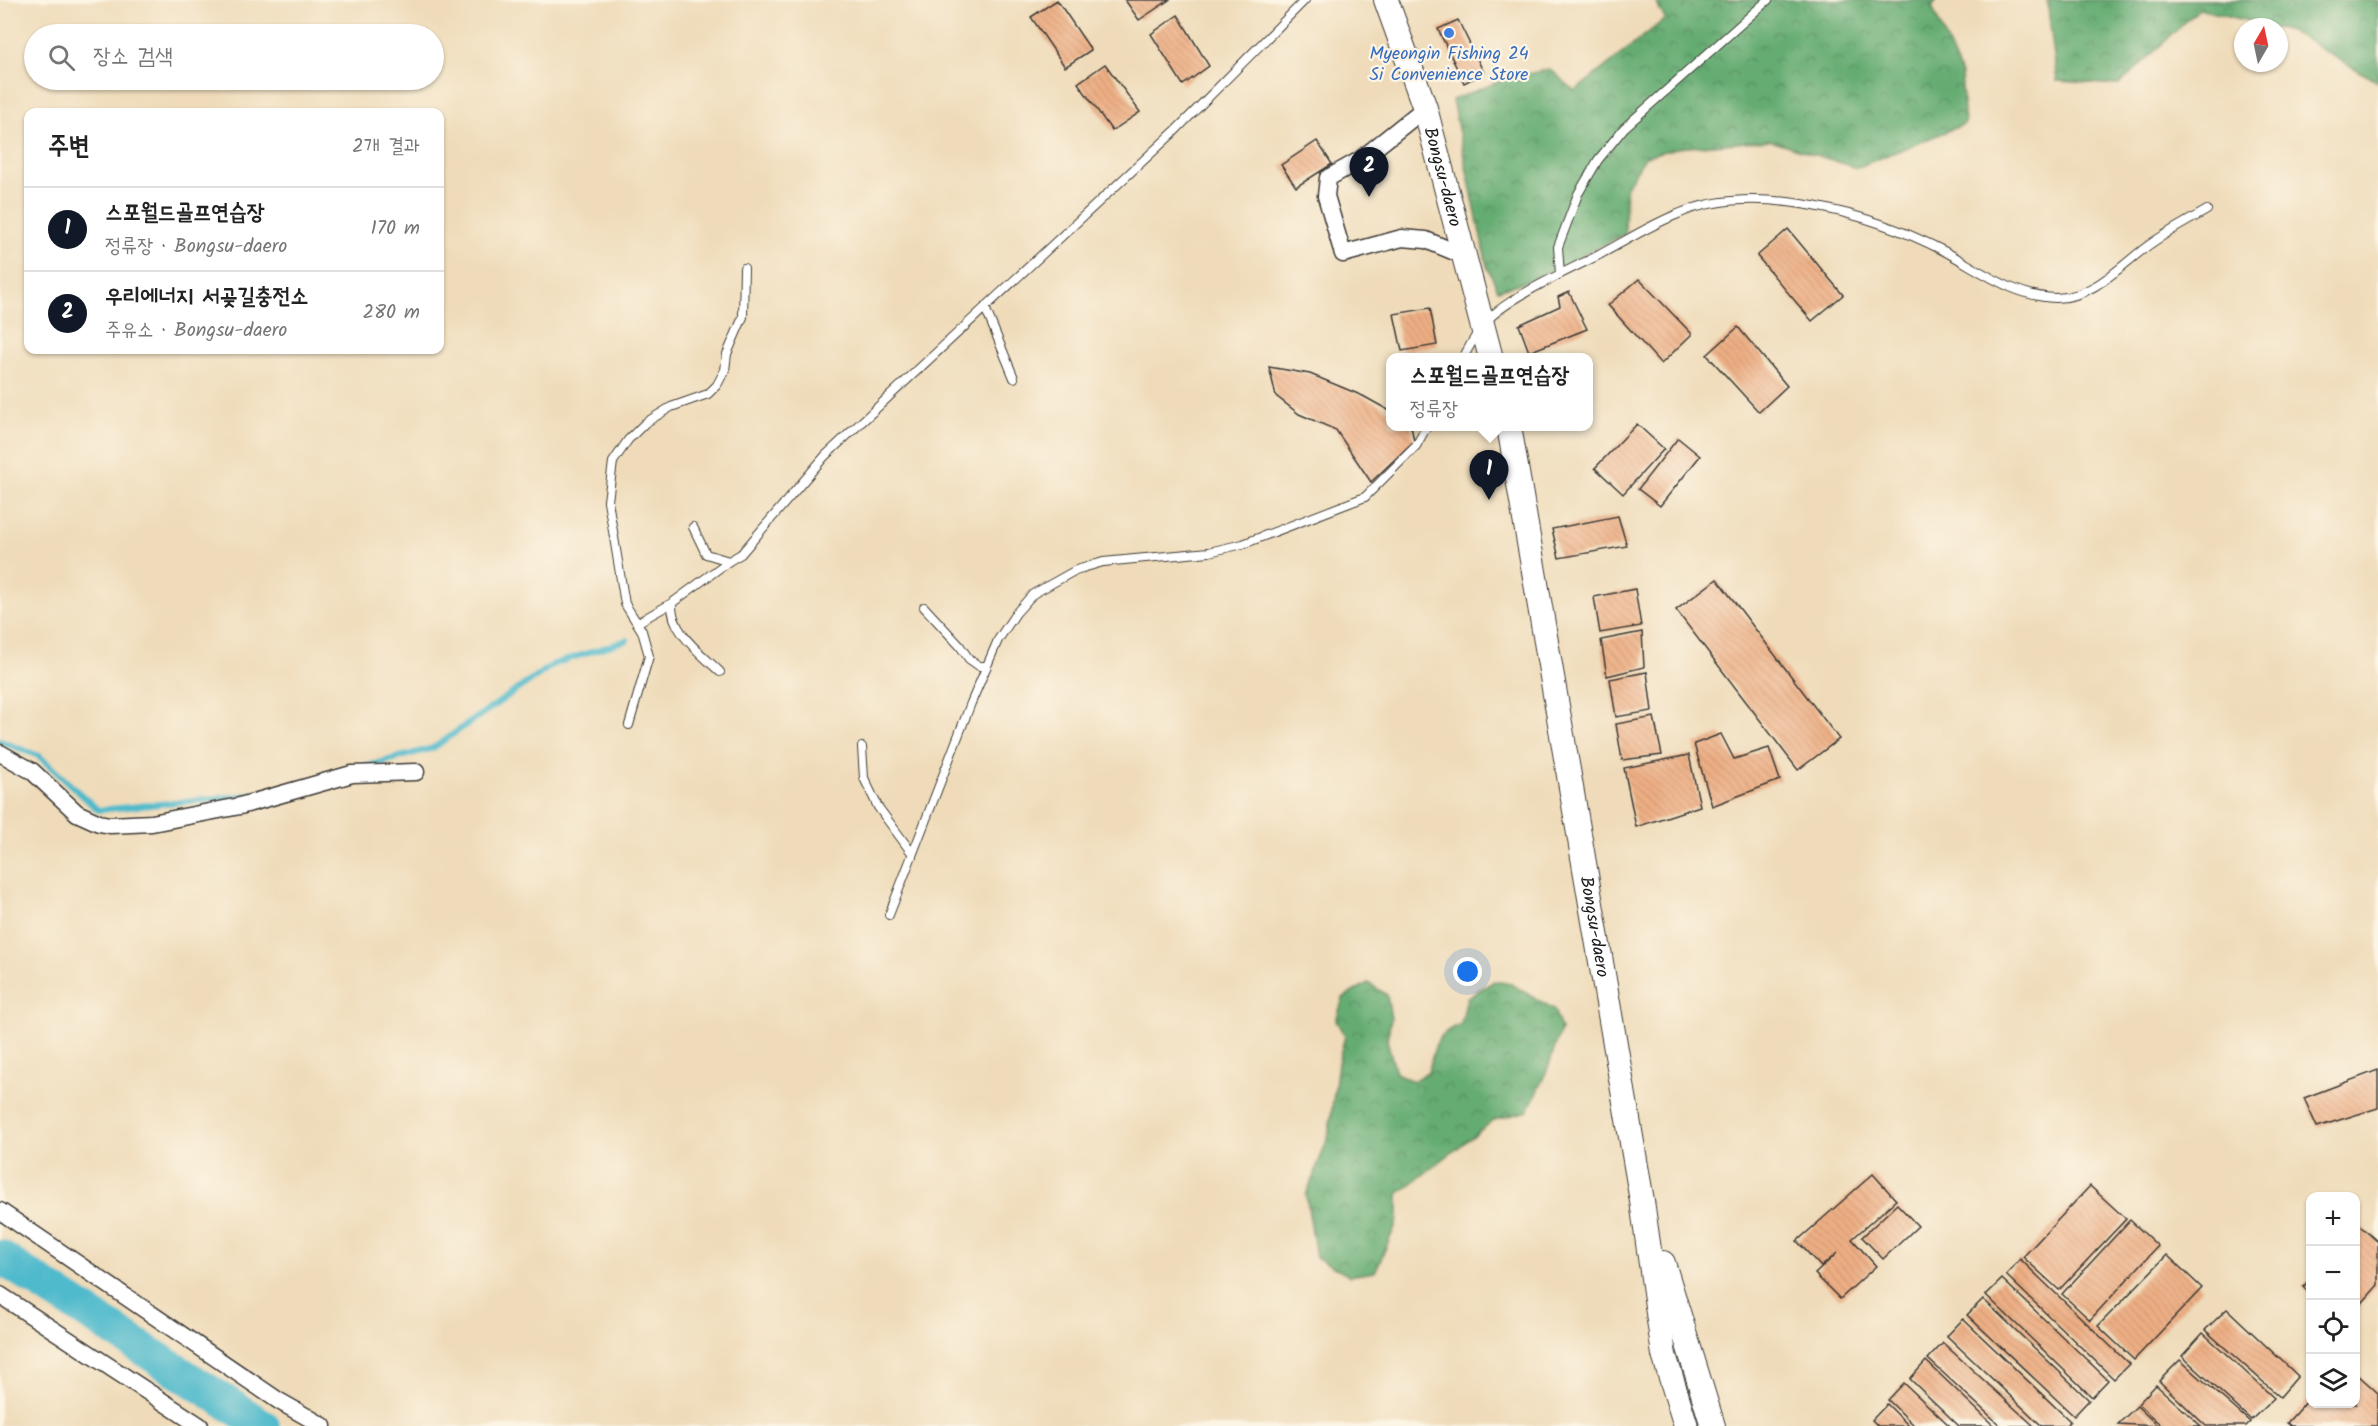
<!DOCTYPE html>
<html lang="ko">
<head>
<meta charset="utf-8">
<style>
  body { margin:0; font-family:Kalam,"Poor Story",sans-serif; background:#f6f6f6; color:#222 }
  .controls { position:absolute; right:18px; bottom:18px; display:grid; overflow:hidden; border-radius:12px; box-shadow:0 2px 4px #0004 }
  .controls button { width:54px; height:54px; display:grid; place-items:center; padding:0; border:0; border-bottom:2px solid #e0e0e0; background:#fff; color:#222; font:30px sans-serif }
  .compass { position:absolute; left:2234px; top:18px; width:54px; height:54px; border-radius:50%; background:#fff; box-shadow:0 2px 4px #0004; rotate:9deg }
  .you { position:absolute; left:1468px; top:972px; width:21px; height:21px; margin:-15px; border:4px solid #fff; border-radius:50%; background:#1a73e8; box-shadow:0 0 0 9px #1a73e833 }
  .badge { display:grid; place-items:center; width:39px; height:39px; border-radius:50%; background:#111827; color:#fff; font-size:20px; font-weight:700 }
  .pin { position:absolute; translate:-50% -50px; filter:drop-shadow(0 2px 3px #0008) }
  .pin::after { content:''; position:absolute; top:32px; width:21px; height:18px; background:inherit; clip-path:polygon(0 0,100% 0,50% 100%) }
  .popup { position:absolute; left:1386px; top:353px; width:207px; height:78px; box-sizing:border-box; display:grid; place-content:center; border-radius:12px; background:#fff; filter:drop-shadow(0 2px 4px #0005); font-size:20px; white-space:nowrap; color:#767676 }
  .popup b { font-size:22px; color:#222 }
  .popup::after { content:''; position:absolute; left:50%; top:100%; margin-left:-12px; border:12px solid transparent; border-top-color:#fff }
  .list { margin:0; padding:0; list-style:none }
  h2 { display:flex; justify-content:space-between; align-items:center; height:78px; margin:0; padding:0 24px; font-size:26px }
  h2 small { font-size:20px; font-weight:400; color:#767676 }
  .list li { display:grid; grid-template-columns:39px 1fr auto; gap:18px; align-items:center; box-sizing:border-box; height:84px; padding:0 24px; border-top:2px solid #e0e0e0 }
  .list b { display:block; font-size:22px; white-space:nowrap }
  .list p { margin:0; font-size:20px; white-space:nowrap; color:#767676 }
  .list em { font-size:20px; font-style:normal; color:#767676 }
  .icon { flex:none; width:33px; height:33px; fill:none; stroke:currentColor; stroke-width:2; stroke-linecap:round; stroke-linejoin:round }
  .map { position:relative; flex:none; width:2378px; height:1426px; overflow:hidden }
  .search { position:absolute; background:#fff; box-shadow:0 2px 4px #0004; left:24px; top:24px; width:420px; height:66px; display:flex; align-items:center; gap:15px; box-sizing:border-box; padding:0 21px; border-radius:33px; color:#767676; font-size:22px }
  .panel { position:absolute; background:#fff; box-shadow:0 2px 4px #0004; left:24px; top:108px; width:420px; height:246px; border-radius:12px }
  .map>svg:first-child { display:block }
  .forest { fill:url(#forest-crowns); stroke:#406447; stroke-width:1.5 }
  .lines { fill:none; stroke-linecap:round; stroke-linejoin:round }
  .stream { stroke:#50bacc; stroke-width:6 }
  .river { stroke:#50bacc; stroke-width:34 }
  .building { fill:url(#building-back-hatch) }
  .lane-casing { stroke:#3c3934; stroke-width:10 }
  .street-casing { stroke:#3c3934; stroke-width:19 }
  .secondary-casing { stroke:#3c3934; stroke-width:26 }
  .lane { stroke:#fff; stroke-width:8 }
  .street { stroke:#fff; stroke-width:16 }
  .secondary { stroke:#fff; stroke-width:24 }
  .shop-dot { fill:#3f7fe0; stroke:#fcf5e5; stroke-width:2 }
  .labels { text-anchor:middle; stroke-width:4.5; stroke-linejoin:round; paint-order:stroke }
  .shop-label { font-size:18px; fill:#366cbe; stroke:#fcf5e5 }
  .street-label { font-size:18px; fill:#1c1c1c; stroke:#fcf5e5 }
</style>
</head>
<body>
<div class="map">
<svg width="2378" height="1426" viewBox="0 0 2378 1426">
  <defs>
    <pattern id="forest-crowns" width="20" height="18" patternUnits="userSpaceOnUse" patternTransform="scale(1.5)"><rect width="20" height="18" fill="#65ac72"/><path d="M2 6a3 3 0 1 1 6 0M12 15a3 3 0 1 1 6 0" fill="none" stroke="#528b5d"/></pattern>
    <pattern id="building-back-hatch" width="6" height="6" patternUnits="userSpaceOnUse" patternTransform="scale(1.5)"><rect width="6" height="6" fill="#eeaf84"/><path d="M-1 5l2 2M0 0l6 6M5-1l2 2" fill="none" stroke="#cc9671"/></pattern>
  </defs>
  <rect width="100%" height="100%" fill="#fcf5e5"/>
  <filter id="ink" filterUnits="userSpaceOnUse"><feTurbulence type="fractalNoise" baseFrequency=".0167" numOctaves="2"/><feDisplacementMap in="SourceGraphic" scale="12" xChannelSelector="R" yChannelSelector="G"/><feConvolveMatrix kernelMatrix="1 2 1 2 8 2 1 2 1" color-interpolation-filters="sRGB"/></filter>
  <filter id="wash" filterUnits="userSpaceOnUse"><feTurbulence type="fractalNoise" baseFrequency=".008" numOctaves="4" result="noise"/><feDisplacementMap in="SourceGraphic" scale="24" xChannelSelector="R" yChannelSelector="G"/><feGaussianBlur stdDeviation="1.35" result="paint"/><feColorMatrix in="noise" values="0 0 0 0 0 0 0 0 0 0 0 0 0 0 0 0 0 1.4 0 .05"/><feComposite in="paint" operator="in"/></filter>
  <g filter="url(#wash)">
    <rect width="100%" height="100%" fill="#efdbb9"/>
    <g class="forest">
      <path d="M1655,0H1937L1932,6L1961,74L1965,124L1856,168L1770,140L1677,148L1646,156L1626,187L1625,234L1537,278L1498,290L1487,266L1452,100L1508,78L1550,69L1575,91L1665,19Z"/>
      <path d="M2047,0H2378V82L2290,31L2199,9L2119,85L2057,81Z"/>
      <path d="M1494,981L1511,984L1554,1009L1561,1029L1548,1068L1528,1111L1494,1120L1398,1194V1220L1375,1272L1349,1276L1316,1257L1306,1195L1328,1138L1338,1063L1345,1036L1336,1021L1343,998L1368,983L1387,995L1391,1019L1387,1040L1396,1073L1413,1081L1429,1071C1434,1046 1435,1034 1461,1024L1467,998Z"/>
    </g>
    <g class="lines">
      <g class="stream">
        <path d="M0,741L39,756L98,810L252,795"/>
        <path d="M364,767L433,748L554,664L627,640"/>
      </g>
      <path class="river" d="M0,1257L263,1426"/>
    </g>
    <g id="blocks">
      <g class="building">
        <path d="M1057,0L1091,50L1065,67L1031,17Z"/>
        <path d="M1125,0H1169L1139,20Z"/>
        <path d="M1178,15L1209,66L1183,85L1151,34Z"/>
        <path d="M1458,20L1484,73L1464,83L1438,29Z"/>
        <path d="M1105,64L1140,112L1112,131L1078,83Z"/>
        <path d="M1317,141L1332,164L1296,187L1281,165Z"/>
        <path d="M1788,229L1843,295L1812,321L1757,256Z"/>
        <path d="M1639,279L1692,334L1661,364L1608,305Z"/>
        <path d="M1569,292L1587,329L1529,352L1519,325L1560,306L1558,297Z"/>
        <path d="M1430,308L1437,345L1402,351L1394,314Z"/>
        <path d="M1738,327L1787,386L1759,412L1707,355Z"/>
        <path d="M1269,367L1310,374L1363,396L1390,411V426H1411L1414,441L1371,482L1336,430L1299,414L1276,396Z"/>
        <path d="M1637,424L1664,449L1623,494L1595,468Z"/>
        <path d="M1678,438L1700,456L1660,506L1638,489Z"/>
        <path d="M1618,516L1627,546L1559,558L1552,529Z"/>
        <path d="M1717,579L1839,739L1798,770L1676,610Z"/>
        <path d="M1635,589L1641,626L1600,633L1594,597Z"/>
        <path d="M1642,632L1644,667L1607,676L1601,640Z"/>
        <path d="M1647,672L1652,711L1616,717L1610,679Z"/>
        <path d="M1654,717L1662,755L1622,760L1616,724Z"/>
        <path d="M1721,734L1734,759L1769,748L1780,780L1712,806L1694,744Z"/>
        <path d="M1689,755L1700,806L1636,827L1624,768Z"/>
        <path d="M2378,1070V1108L2317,1127L2304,1098Z"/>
        <path d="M1873,1174L1896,1200L1852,1239L1876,1266L1840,1299L1815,1274L1837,1253L1821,1267L1797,1241Z"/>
        <path d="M2090,1186L2126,1219L2059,1290L2023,1257Z"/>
        <path d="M1897,1204L1918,1226L1883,1259L1862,1237Z"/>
        <path d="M2130,1220L2158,1246L2090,1320L2062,1294Z"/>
        <path d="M2359,1225L2378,1242V1285L2356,1310V1228Z"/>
        <path d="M2167,1255L2202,1288L2134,1360L2098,1326Z"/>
        <path d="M2020,1259L2129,1364L2114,1379L2006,1275Z"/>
        <path d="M2002,1279L2108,1380L2092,1397L1986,1295Z"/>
        <path d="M2310,1279V1294L2303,1287Z"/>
        <path d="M1983,1299L2089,1400L2074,1416L1967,1315Z"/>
        <path d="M2227,1309L2298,1376L2280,1397L2205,1330Z"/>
        <path d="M1963,1319L2070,1421L2065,1426H2042L1947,1336Z"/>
        <path d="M2203,1333L2274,1398L2251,1420L2182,1356Z"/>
        <path d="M1943,1343L2034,1426H2001L1928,1359Z"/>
        <path d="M2180,1360L2250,1422L2246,1426H2206L2159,1381Z"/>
        <path d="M1926,1361L1994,1426H1959L1910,1379Z"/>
        <path d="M2356,1373L2378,1393V1426H2291L2287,1423L2310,1397V1404H2356Z"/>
        <path d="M1904,1383L1950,1426H1915L1888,1400Z"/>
        <path d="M2156,1385L2201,1426H2162L2138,1404Z"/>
        <path d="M1887,1404L1909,1426H1878L1872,1420Z"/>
        <path d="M2137,1406L2158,1426L2118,1424Z"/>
      </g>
    </g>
  </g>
  <g filter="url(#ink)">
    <use href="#blocks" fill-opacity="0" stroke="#3c3934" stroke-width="1.5"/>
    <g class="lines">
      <g class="lane-casing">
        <g id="lane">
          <path d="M1560,274L1558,247L1578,194L1598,160L1624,128L1768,0"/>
          <path d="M986,310L1014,378"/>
          <path d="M1463,358C1469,347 1475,336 1482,326C1502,300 1567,271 1597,256C1624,242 1650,225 1678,214C1755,180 1872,214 1944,251C1980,270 2014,297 2056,298C2093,298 2121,265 2149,245C2167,232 2188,221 2207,210"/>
          <path d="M693,527L706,554L729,561L741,554L825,456L1174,132L1305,0"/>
          <path d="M672,603C670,632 702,654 720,672"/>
          <path d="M924,607L960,646L969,659L979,666H987"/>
          <path d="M637,623L672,603L729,561"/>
          <path d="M629,725L649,656L642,631L625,604L608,501L613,462L628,440L645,423L671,407L708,394L717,385L725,370L727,354L743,317L744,268"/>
          <path d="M862,747L864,778L878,807L912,853"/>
          <path d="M889,915L971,703L998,640L1016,613L1033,594L1076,570L1103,562L1209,552L1243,544L1365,497L1416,446L1427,426"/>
        </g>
      </g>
      <g class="street-casing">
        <g id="street">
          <path d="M1425,108L1360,160L1328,178L1326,196L1343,254L1402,238L1426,240L1464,256"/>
          <path d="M0,753L32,771L77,813L99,823L110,825L152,823L240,806L352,774L416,772"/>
          <path d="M0,1211L279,1401L323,1426"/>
          <path d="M0,1295L200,1426"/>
        </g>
      </g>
      <g class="secondary-casing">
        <g id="secondary">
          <path id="s1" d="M1386,0L1425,108L1491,358"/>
          <path id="s2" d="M1509,426L1642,1201L1664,1355L1686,1426"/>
          <path d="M1663,1263L1713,1426"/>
        </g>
      </g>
      <use href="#lane" class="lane"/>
      <use href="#street" class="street"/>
      <use href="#secondary" class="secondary"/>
    </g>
  </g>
  <circle class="shop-dot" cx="1449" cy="33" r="6"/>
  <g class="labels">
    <g class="shop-label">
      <text x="1449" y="59">Myeongin Fishing 24<tspan x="1449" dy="21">Si Convenience Store</tspan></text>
    </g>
    <g class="street-label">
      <text dy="6" stroke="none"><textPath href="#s1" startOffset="186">Bongsu-daero</textPath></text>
      <text dy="6" stroke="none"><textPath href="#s2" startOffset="508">Bongsu-daero</textPath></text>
    </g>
  </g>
</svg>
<div class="controls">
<button>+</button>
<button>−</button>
<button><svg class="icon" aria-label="locate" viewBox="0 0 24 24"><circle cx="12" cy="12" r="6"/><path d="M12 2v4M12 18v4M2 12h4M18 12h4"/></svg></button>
<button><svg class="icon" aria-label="layers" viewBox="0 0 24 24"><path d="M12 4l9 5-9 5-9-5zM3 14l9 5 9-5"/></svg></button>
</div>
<svg class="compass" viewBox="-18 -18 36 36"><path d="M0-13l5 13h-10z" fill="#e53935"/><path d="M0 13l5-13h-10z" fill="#767676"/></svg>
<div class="you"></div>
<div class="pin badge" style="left:1489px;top:500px">1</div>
<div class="popup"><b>스포월드골프연습장</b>정류장</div>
<div class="pin badge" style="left:1369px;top:197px">2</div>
<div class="search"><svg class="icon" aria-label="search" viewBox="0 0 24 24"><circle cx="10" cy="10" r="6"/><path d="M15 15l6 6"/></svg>장소 검색</div>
<section class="panel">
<h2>주변<small>2개 결과</small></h2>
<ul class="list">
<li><span class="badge">1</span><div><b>스포월드골프연습장</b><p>정류장 · Bongsu-daero</p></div><em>170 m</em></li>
<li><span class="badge">2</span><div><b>우리에너지 서곶길충전소</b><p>주유소 · Bongsu-daero</p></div><em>280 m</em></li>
</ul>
</section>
</div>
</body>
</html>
